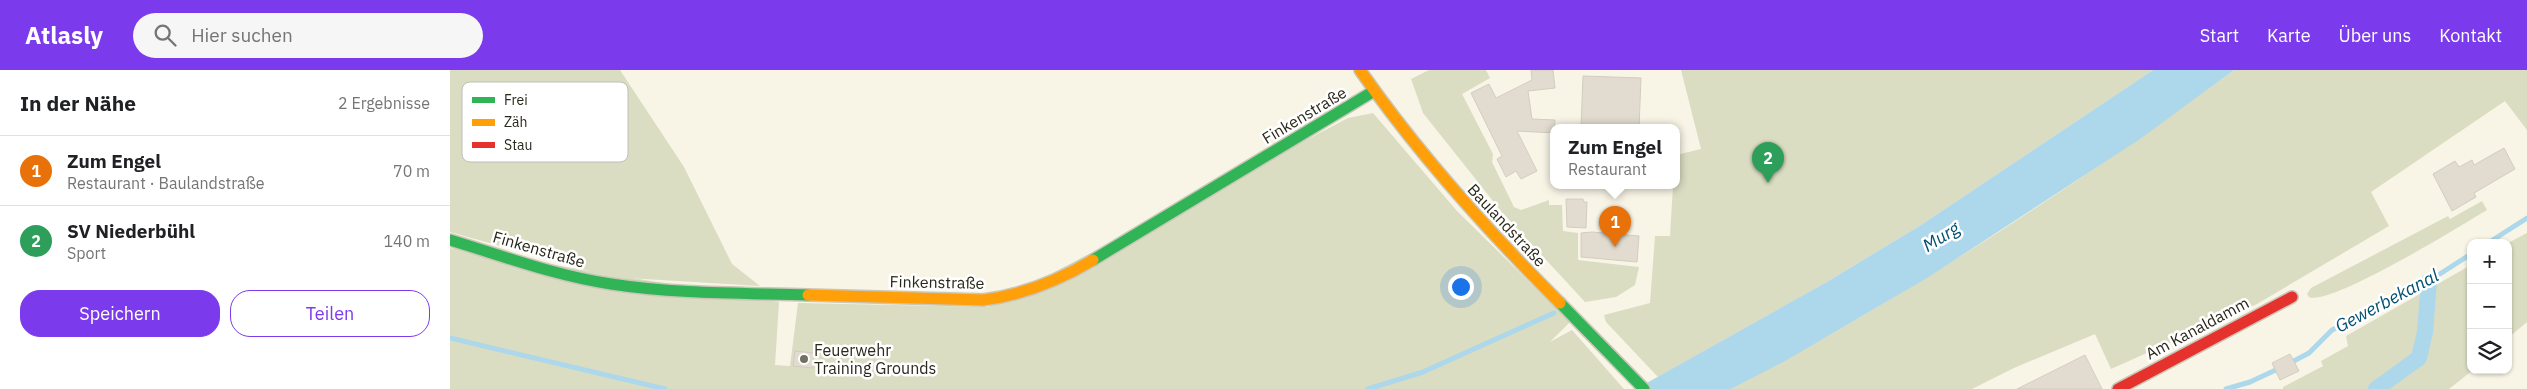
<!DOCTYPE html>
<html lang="de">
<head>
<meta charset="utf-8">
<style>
  body { margin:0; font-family:"IBM Plex Sans",sans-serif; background:#f6f6f6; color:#202124 }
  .controls { position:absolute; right:15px; bottom:15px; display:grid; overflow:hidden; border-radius:10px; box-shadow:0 1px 4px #0004 }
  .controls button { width:45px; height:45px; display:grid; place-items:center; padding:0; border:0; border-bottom:1px solid #e0e0e0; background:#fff; color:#202124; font:25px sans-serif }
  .you { position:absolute; left:1010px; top:216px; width:18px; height:18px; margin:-12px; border:4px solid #fff; border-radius:50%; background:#1a73e8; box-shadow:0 0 0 8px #1a73e833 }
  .badge { display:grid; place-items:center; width:32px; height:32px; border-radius:50%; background:#7c3aed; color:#fff; font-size:16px; font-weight:700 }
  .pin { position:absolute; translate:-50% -41px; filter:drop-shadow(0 1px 2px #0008) }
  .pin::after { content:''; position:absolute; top:26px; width:18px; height:15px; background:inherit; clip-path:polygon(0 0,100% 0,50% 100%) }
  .popup { position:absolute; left:1100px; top:54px; width:130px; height:65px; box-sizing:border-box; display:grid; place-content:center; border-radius:10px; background:#fff; filter:drop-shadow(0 1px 4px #0005); font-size:16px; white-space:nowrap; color:#757577 }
  .popup b { font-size:19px; color:#202124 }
  .popup::after { content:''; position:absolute; left:50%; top:100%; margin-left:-10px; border:10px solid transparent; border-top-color:#fff }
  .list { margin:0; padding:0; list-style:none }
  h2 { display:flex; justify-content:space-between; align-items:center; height:65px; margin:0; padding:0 20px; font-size:21px }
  h2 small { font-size:16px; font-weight:400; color:#757577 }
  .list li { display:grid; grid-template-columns:32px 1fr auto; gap:15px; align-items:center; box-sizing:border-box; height:70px; padding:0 20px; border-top:1px solid #e0e0e0 }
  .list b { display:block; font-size:19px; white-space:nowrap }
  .list p { margin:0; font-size:16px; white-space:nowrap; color:#757577 }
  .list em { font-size:16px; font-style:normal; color:#757577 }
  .actions { display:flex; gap:10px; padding:15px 20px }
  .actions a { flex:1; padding:11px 0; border:1px solid #7c3aed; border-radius:20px; text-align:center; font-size:18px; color:#7c3aed }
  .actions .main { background:#7c3aed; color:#fff }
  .icon { flex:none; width:28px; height:28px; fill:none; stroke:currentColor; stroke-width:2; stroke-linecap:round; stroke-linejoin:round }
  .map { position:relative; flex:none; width:2077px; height:319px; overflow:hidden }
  header { display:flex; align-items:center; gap:30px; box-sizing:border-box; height:70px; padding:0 25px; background:#7c3aed; color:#fff }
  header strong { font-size:24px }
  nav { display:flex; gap:28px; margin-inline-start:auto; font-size:18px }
  .search { width:350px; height:45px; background:#f6f6f6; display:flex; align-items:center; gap:12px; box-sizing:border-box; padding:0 18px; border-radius:28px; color:#757577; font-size:19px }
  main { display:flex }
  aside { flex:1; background:#fff }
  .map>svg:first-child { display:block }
  .green { fill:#daddc2 }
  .water { fill:#add7ea }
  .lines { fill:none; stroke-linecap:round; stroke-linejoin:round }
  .stream { stroke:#add7ea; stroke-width:5 }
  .canal { stroke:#add7ea; stroke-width:16 }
  .building { fill:#e2dcd0; stroke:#d3ccc1 }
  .fast-casing { stroke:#c9c7ba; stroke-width:14 }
  .slow-casing { stroke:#c9c7ba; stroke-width:14 }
  .jam-casing { stroke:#c9c7ba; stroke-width:14 }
  .fast { stroke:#30b455; stroke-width:11 }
  .slow { stroke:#ff9f0a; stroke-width:11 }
  .jam { stroke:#e5322d; stroke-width:11 }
  .poi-dot { fill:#727062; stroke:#fff; stroke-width:2 }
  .labels { text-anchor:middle; stroke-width:5; stroke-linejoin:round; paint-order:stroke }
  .street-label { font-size:16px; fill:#2a281b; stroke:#fff }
  .poi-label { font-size:16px; fill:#2a281b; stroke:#fff; text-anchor:start }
  .water-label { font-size:18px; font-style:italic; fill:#005072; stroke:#fff }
  .key { fill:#fff; stroke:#bfbebb; stroke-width:1 }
  .key-label { font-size:14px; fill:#2a281b }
</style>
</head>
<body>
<header>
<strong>Atlasly</strong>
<div class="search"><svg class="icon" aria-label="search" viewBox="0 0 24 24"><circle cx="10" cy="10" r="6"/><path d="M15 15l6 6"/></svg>Hier suchen</div>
<nav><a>Start</a><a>Karte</a><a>Über uns</a><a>Kontakt</a></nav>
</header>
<main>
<aside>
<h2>In der Nähe<small>2 Ergebnisse</small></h2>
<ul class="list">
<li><span class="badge" style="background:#e8710a">1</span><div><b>Zum Engel</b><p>Restaurant · Baulandstraße</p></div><em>70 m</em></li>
<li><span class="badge" style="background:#2e9e5b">2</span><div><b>SV Niederbühl</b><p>Sport</p></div><em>140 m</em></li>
</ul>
<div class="actions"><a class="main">Speichern</a><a>Teilen</a></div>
</aside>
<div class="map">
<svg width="2077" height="319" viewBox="0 0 2077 319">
  <rect width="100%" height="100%" fill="#f8f5e6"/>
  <g class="green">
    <path d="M0,0H170L234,97L282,194L310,216L161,207L0,162Z"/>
    <path d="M979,0H1036L1040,8L1012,24L1043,84L1042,92L1064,137L1071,140L1099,130V135H1112L1113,161L1128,163V190L1189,197L1185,215L1166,227L1135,232L1051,141L973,43L961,9Z"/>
    <path d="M1231,0H1703L1471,155L1375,213L1208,307L1156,252L1154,245L1200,233L1205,166H1220L1223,116H1226V85L1251,79Z"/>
    <path d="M1784,0H2077V60L2055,31L1921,122L1939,156L1807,234L1661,299L1645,264L1564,298L1522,319H1281C1457,226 1624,117 1784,0Z"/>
    <path d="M923,43L1007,141L1120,252L1100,272L1122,260L1174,319H0V178L329,232L325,295L340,296L348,233L538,237L898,48Z"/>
    <path d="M2032,131L2037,140C2012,155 1879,237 1859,227L1857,224L1861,218L1998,146L2000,149Z"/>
    <path d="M2077,163V252L2058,268V173Z"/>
    <path d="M2021,195V300H2023L1999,319H1833V317L1873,296L1871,291L1898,276L1896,266Z"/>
  </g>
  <path class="water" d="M1703,0H1784L1690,69L1477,208L1335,291L1281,319H1186L1375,213L1471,155Z"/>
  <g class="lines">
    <g class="stream">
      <path d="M2038,173L2077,148"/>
      <path d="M0,268L215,319"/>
      <path d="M1838,294L1859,283L1882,260L1979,211L2021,184"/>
      <path d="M918,319L973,302L1104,243"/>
      <path d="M1776,319L1800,312L1830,298"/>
    </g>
    <path class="canal" d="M1926,319L1969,288L1975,262L1979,211"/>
  </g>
  <g class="building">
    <path d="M1081,0H1103L1105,18L1078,21L1082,49L1105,50L1104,63L1067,61L1087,101L1071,109L1066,101L1056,107L1047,89L1052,86L1021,23L1039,14L1046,28L1082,10Z"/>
    <path d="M1133,6L1191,8L1189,58H1131Z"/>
    <path d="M2054,78L2065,99L2024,123L2026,127L2002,141L1983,104L2005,91L2009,97L2022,90L2024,95Z"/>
    <path d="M1116,129H1133L1134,132H1137L1136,158L1117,157Z"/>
    <path d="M1142,162L1189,166L1187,192L1131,187V163Z"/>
    <path d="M345,281L364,283L363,298L343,296Z"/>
    <path d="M1840,284L1849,301L1830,310L1822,293Z"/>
    <path d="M1635,285L1652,319H1567Z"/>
  </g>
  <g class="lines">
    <g class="fast-casing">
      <g id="fast">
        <path d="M0,170C53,186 106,206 161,214C226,224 292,223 358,225"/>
        <path d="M643,190L924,21"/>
        <path d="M1110,233L1194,319"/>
      </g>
    </g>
    <g class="slow-casing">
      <g id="slow">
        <path d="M910,0C969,85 1037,160 1110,233"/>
        <path d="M358,225L533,230C573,225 608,211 643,190"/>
      </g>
    </g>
    <g class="jam-casing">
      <path id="jam" d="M1668,319L1842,227"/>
    </g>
    <use href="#fast" class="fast"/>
    <use href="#slow" class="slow"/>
    <use href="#jam" class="jam"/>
  </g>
  <circle class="poi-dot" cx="354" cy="289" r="5"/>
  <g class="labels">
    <g class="street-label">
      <text transform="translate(854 45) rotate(-31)" y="6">Finkenstraße</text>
      <text transform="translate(1057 155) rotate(47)" y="6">Baulandstraße</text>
      <text transform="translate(89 179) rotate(16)" y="6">Finkenstraße</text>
      <text transform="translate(487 212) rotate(1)" y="6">Finkenstraße</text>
      <text transform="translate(1747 258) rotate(-28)" y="6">Am Kanaldamm</text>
    </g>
    <g class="poi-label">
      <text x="364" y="286">Feuerwehr<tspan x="364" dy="18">Training Grounds</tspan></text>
    </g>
    <g class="water-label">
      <text transform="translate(1491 167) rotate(-32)" y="6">Murg</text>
      <text transform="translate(1937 231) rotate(-28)" y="6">Gewerbekanal</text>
    </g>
  </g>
  <rect x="12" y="12" width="166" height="80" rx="8" class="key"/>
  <rect x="22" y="27" width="23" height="6" fill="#30b455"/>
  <rect x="22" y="49" width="23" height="7" fill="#ff9f0a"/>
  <rect x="22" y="72" width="23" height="6" fill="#e5322d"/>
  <g class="key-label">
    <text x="54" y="35">Frei</text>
    <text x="54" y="57">Zäh</text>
    <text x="54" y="80">Stau</text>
  </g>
</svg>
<div class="controls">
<button>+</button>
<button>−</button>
<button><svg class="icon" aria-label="layers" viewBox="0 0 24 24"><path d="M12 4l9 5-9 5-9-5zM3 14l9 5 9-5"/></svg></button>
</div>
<div class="you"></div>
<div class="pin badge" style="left:1165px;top:177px;background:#e8710a">1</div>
<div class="popup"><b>Zum Engel</b>Restaurant</div>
<div class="pin badge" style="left:1318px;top:113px;background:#2e9e5b">2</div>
</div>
</main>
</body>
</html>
